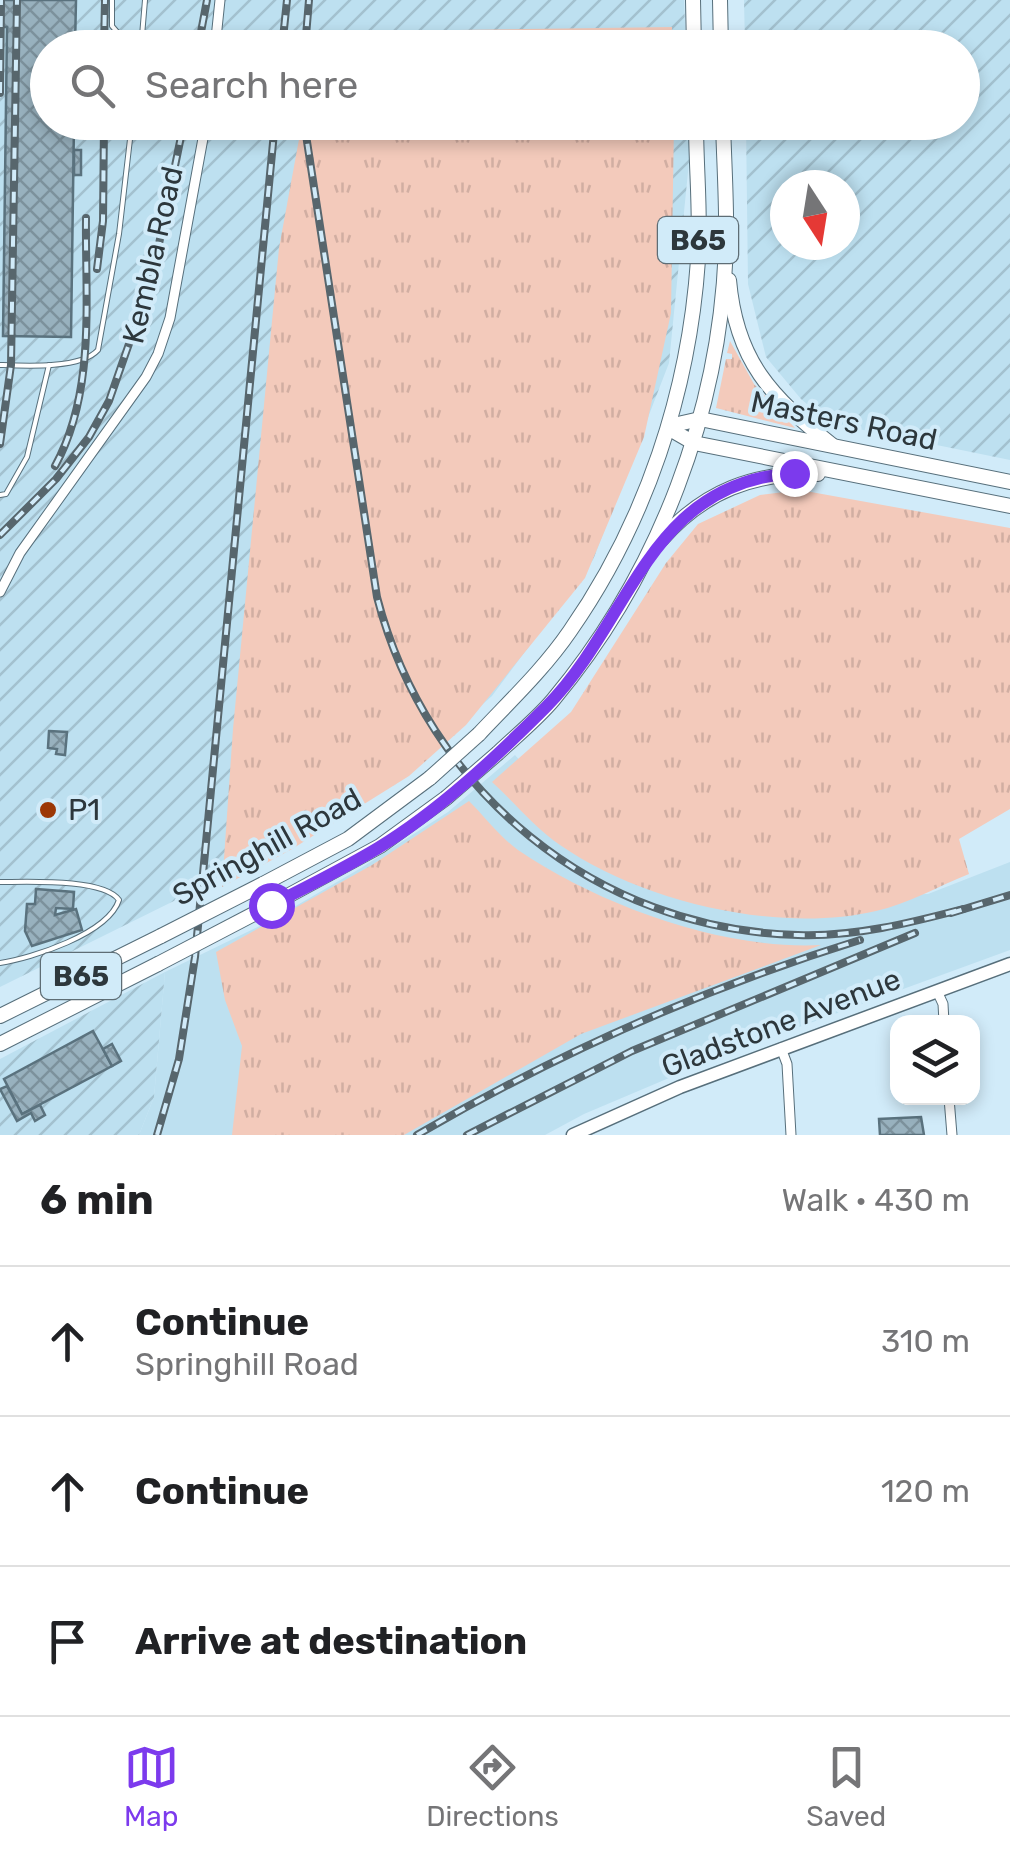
<!DOCTYPE html>
<html lang="en">
<head>
<meta charset="utf-8">
<style>
  body { margin:0; font-family:Rubik,sans-serif; background:#f2f2f2; color:#202124 }
  .controls { position:absolute; right:30px; bottom:30px; display:grid; overflow:hidden; border-radius:20px; box-shadow:0 5px 15px #0003 }
  .controls button { width:90px; height:90px; display:grid; place-items:center; padding:0; border:0; border-bottom:2px solid #e0e0e0; background:#fff; color:#202124; font:50px sans-serif }
  .compass { position:absolute; left:770px; top:170px; width:90px; height:90px; border-radius:50%; background:#fff; box-shadow:0 5px 15px #0003; rotate:168deg }
  .stop { position:absolute; width:30px; height:30px; margin:-22px; border:8px solid #7c3aed; border-radius:50%; background:#fff }
  .stop.end { background:#7c3aed; border-color:#fff; box-shadow:0 2px 10px #0008 }
  .list { margin:0; padding:0; list-style:none }
  h2 { display:flex; justify-content:space-between; align-items:center; height:130px; margin:0; padding:0 40px; font-size:42px }
  h2 small { font-size:32px; font-weight:400; color:#757577 }
  .list li { display:grid; grid-template-columns:65px 1fr auto; gap:30px; align-items:center; box-sizing:border-box; height:150px; padding:0 40px; border-top:2px solid #e0e0e0 }
  .list b { display:block; font-size:38px; white-space:nowrap }
  .list p { margin:0; font-size:32px; white-space:nowrap; color:#757577 }
  .list em { font-size:32px; font-style:normal; color:#757577 }
  .icon { flex:none; width:55px; height:55px; fill:none; stroke:currentColor; stroke-width:2; stroke-linecap:round; stroke-linejoin:round }
  .map { position:relative; flex:none; width:1010px; height:1135px; overflow:hidden }
  .search { position:absolute; background:#fff; box-shadow:0 5px 15px #0003; left:30px; right:30px; top:30px; height:110px; display:flex; align-items:center; gap:25px; box-sizing:border-box; padding:0 35px; border-radius:55px; color:#757577; font-size:38px }
  .sheet { height:580px; background:#fff }
  nav { display:flex; justify-content:space-around; align-items:center; box-sizing:border-box; height:140px; border-top:2px solid #e0e0e0; background:#fff; font-size:28px; color:#757577 }
  nav a { display:grid; justify-items:center; gap:5px }
  nav .on { color:#7c3aed }
  .map>svg:first-child { display:block }
  .built { fill:#bde0f0 }
  .industrial { fill:url(#industrial-furrows); fill-rule:evenodd }
  .grass { fill:url(#grass-tufts) }
  .building { fill:url(#building-cross-hatch); stroke:#5a727e; stroke-width:2.5 }
  .lines { fill:none; stroke-linecap:round; stroke-linejoin:round }
  .service-casing { stroke:#576f7b; stroke-width:6 }
  .minor-casing { stroke:#576f7b; stroke-width:11 }
  .secondary-casing { stroke:#576f7b; stroke-width:15 }
  .primary-casing { stroke:#576f7b; stroke-width:16 }
  .service { stroke:#fff; stroke-width:4 }
  .minor { stroke:#fff; stroke-width:9 }
  .secondary { stroke:#fff; stroke-width:12 }
  .primary { stroke:#fff; stroke-width:14 }
  .rail-casing { stroke:#57666d; stroke-width:8 }
  .rail { stroke:#d1ebf9; stroke-width:4; stroke-dasharray:11; stroke-linecap:butt }
  .primary-bridge-casing { stroke:#576f7b; stroke-width:16; stroke-linecap:butt }
  .primary-bridge { stroke:#fff; stroke-width:14 }
  .route { stroke:#7c3aed; stroke-width:12 }
  .poi-dot { fill:#9c3706; stroke:#d1ebf9; stroke-width:4 }
  .labels { text-anchor:middle; stroke-width:8; stroke-linejoin:round; paint-order:stroke }
  .shield { fill:#d1ebf9; stroke:#5e6d75; stroke-width:2.5 }
  .shield-label { font-size:28px; font-weight:bold; fill:#2d373c }
  .street-label { font-size:30px; fill:#2d373c; stroke:#d1ebf9 }
  .poi-label { font-size:30px; fill:#2d373c; stroke:#d1ebf9; text-anchor:start }
</style>
</head>
<body>
<div class="map">
<svg width="1010" height="1135" viewBox="0 0 1010 1135">
  <defs>
    <pattern id="industrial-furrows" width="10" height="10" patternUnits="userSpaceOnUse" patternTransform="scale(2.5)"><rect width="10" height="10" fill="#bde0f0"/><path d="M-1 1l2-2M0 10L10 0M9 11l2-2" fill="none" stroke="#a3c1cf"/></pattern>
    <pattern id="grass-tufts" width="24" height="20" patternUnits="userSpaceOnUse" patternTransform="scale(2.5)"><rect width="24" height="20" fill="#f3cabb"/><path d="M3 7l-1-3M5 7V3M7 7l1-3M15 17l-1-3M17 17v-4M19 17l1-3" fill="none" stroke="#d1aea2"/></pattern>
    <pattern id="building-cross-hatch" width="8" height="8" patternUnits="userSpaceOnUse" patternTransform="scale(2.5)"><rect width="8" height="8" fill="#98b1be"/><path d="M0 0l8 8M0 8l8-8" fill="none" stroke="#7c919c"/></pattern>
  </defs>
  <rect width="100%" height="100%" fill="#d1ebf9"/>
  <path class="built" d="M515,755L581,829L771,898L928,894L1010,862V950L728,1053L584,1114L545,1135H139L154,1097L165,972L270,921L361,868L448,812Z"/>
  <g class="industrial">
    <path d="M0,0H684L686,47L48,48V122H689L690,152L669,363L593,560L492,696L393,783L188,894L0,987Z"/>
    <path d="M744,0H1010V460L829,423L801,399L766,357L748,284L746,123L962,122V48L745,47ZM845,185V245H785V185Z"/>
    <path d="M165,972L154,1097L139,1135H0V1059Z"/>
  </g>
  <g class="grass">
    <path d="M672,27V47H316L319,32Z"/>
    <path d="M302,123H674L671,313L644,437L585,578L466,725L409,776L292,849L222,887L233,729L279,248Z"/>
    <path d="M730,341L754,384L795,428L716,408L726,359H732V354L727,353Z"/>
    <path d="M800,490L1010,528V809L959,839L969,874C939,886 907,904 876,911C778,934 642,902 560,845C535,828 514,802 492,782L571,712L666,563L698,524L760,495Z"/>
    <path d="M469,801C485,817 500,837 518,850C601,906 722,950 821,945L581,1034L404,1135H232L242,1046L225,1000L216,952L372,865Z"/>
  </g>
  <g class="building">
    <path d="M0,0H76L75,48H48V122H74L71,337L3,336L7,27H0Z"/>
    <rect x="74" y="150" width="7" height="25"/>
    <path d="M49,731L67,732L65,755L56,754L57,749L48,748Z"/>
    <path d="M36,889L74,892L73,909L56,908L55,915L76,909L82,930L32,946L25,931L27,904H35Z"/>
    <path d="M93,1031L112,1066L22,1114L4,1079Z"/>
    <path d="M112,1044L121,1061L112,1066L103,1049Z"/>
    <path d="M7,1086L22,1114L40,1105L45,1115L35,1121L31,1113L17,1121L0,1089Z"/>
    <path d="M921,1117L924,1135H880L879,1119Z"/>
  </g>
  <g class="lines">
    <g class="service-casing">
      <g id="service">
        <path d="M112,0V26L131,48"/>
        <path d="M141,48L145,0"/>
        <path d="M0,365C25,366 81,369 98,350L119,234L132,122"/>
        <path d="M0,495L6,494L27,457L49,365"/>
        <path d="M0,882C26,882 104,878 119,900C108,934 32,958 0,963"/>
      </g>
    </g>
    <g class="minor-casing">
      <g id="minor">
        <path d="M215,48L220,0"/>
        <path d="M0,592L20,553L146,377L158,354L170,318L206,122"/>
        <path d="M937,991L943,1004L944,1022"/>
        <path d="M781,1048L787,1064L791,1135"/>
        <path d="M949,1098L952,1135"/>
      </g>
    </g>
    <g class="secondary-casing">
      <path id="secondary" d="M573,1135L680,1087L1010,964"/>
    </g>
    <g class="primary-casing">
      <g id="primary">
        <path d="M693,0L694,48"/>
        <path d="M720,0L721,48"/>
        <path d="M729,280C736,361 771,397 832,445"/>
        <path d="M669,426L700,419L1010,482"/>
        <path d="M668,428L694,443L1010,506"/>
        <path d="M661,540C704,491 754,472 818,474"/>
        <path d="M479,734C510,701 544,669 570,631C646,522 689,392 698,260C701,215 696,168 696,122"/>
        <path d="M498,753C516,736 537,719 553,700C659,573 721,410 726,245C727,204 724,163 723,122"/>
        <path d="M263,884L348,839L430,778"/>
        <path d="M271,905L380,846L446,798"/>
        <path d="M0,1016L161,936"/>
        <path d="M0,1044L158,964"/>
      </g>
    </g>
    <use href="#service" class="service"/>
    <use href="#minor" class="minor"/>
    <use href="#secondary" class="secondary"/>
    <use href="#primary" class="primary"/>
    <g class="rail-casing">
      <g id="rail">
        <path d="M104,48L105,0"/>
        <path d="M198,48L207,0"/>
        <path d="M282,48L287,0"/>
        <path d="M305,48L309,0"/>
        <path d="M0,93L1,0"/>
        <path d="M304,122L377,597C427,791 596,930 798,935C854,937 910,923 963,909"/>
        <path d="M97,269L103,221L104,122"/>
        <path d="M0,444L11,365L17,0"/>
        <path d="M55,466C96,391 85,300 86,218"/>
        <path d="M0,535L56,479L89,437L109,401L152,278L184,122"/>
        <path d="M951,913L1010,895"/>
        <path d="M157,1135L179,1059L195,957L275,122"/>
        <path d="M417,1135C558,1053 705,988 860,940"/>
        <path d="M467,1135L632,1051L915,933"/>
      </g>
    </g>
    <use href="#rail" class="rail"/>
    <g class="primary-bridge-casing">
      <g id="primary-bridge">
        <path d="M430,778L479,734"/>
        <path d="M446,798L498,753"/>
        <path d="M161,936L263,884"/>
        <path d="M158,964L271,905"/>
      </g>
    </g>
    <use href="#primary-bridge" class="primary-bridge"/>
  </g>
  <g class="lines">
    <path class="route" d="M271,905C307,887 343,869 378,848C440,810 495,758 546,707C633,620 647,483 794,473"/>
  </g>
  <circle class="poi-dot" cx="48" cy="810" r="10"/>
  <g class="labels">
    <g class="shield">
      <rect x="658" y="217" width="80" height="46" rx="8"/>
      <rect x="41" y="953" width="80" height="46" rx="8"/>
    </g>
    <g class="shield-label">
      <text x="698" y="250">B65</text>
      <text x="81" y="986">B65</text>
    </g>
    <g class="street-label">
      <text transform="translate(153 255) rotate(-77)" y="10">Kembla Road</text>
      <text transform="translate(844 421) rotate(12)" y="10">Masters Road</text>
      <text transform="translate(267 847) rotate(-29)" y="10">Springhill Road</text>
      <text transform="translate(781 1023) rotate(-21)" y="10">Gladstone Avenue</text>
    </g>
    <g class="poi-label">
      <text x="68" y="820">P1</text>
    </g>
  </g>
</svg>
<div class="controls">
<button><svg class="icon" aria-label="layers" viewBox="0 0 24 24"><path d="M12 4l9 5-9 5-9-5zM3 14l9 5 9-5"/></svg></button>
</div>
<svg class="compass" viewBox="-18 -18 36 36"><path d="M0-13l5 13h-10z" fill="#e53935"/><path d="M0 13l5-13h-10z" fill="#757577"/></svg>
<div class="stop" style="left:271px;top:905px"></div>
<div class="stop end" style="left:794px;top:473px"></div>
<div class="search"><svg class="icon" aria-label="search" viewBox="0 0 24 24"><circle cx="10" cy="10" r="6"/><path d="M15 15l6 6"/></svg>Search here</div>
</div>
<section class="sheet">
<h2>6 min<small>Walk · 430 m</small></h2>
<ul class="list">
<li><svg class="icon" aria-label="ahead" viewBox="0 0 24 24"><path d="M12 20V5M6 11l6-6 6 6"/></svg><div><b>Continue</b><p>Springhill Road</p></div><em>310 m</em></li>
<li><svg class="icon" aria-label="ahead" viewBox="0 0 24 24"><path d="M12 20V5M6 11l6-6 6 6"/></svg><div><b>Continue</b></div><em>120 m</em></li>
<li><svg class="icon" aria-label="arrive" viewBox="0 0 24 24"><path d="M6 21V4h12l-3 4 3 4H6"/></svg><div><b>Arrive at destination</b></div></li>
</ul>
</section>
<nav>
<a class="on"><svg class="icon" aria-label="map" viewBox="0 0 24 24"><path d="M3 6l6-2 6 2 6-2v14l-6 2-6-2-6 2zM9 4v14M15 6v14"/></svg>Map</a>
<a><svg class="icon" aria-label="directions" viewBox="0 0 24 24"><path d="M12 3l9 9-9 9-9-9zM9 14v-3h6M13 9l2 2-2 2"/></svg>Directions</a>
<a><svg class="icon" aria-label="saved" viewBox="0 0 24 24"><path d="M7 4h10v16l-5-4-5 4z"/></svg>Saved</a>
</nav>
</body>
</html>
